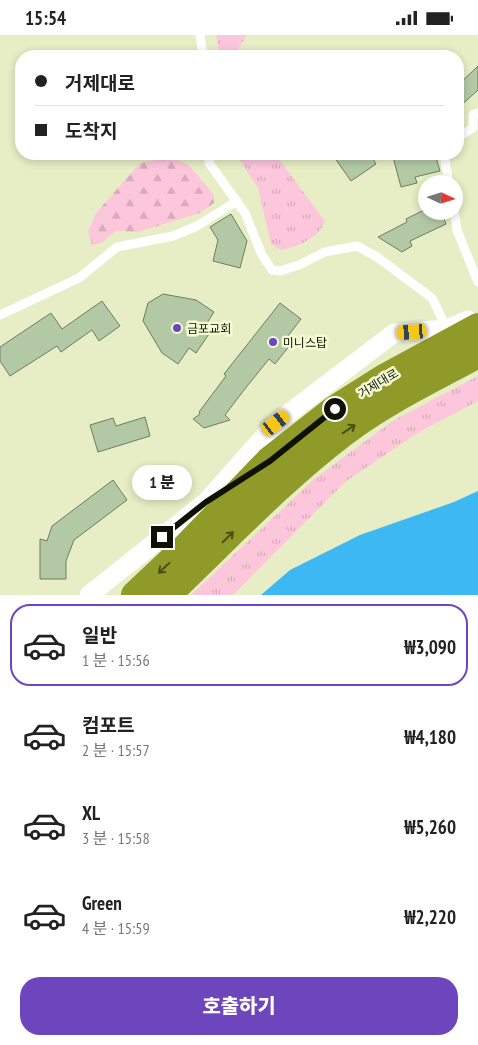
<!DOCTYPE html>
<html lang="ko">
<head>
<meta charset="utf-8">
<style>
	:root { --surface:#fff; --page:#f2f2f2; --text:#222; --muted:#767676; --line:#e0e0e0; --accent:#6d45bd }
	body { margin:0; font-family:"PT Sans Narrow","Noto Sans KR",sans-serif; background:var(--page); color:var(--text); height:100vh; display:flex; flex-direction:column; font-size:19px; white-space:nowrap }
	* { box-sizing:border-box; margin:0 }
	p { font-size:16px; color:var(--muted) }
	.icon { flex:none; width:28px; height:28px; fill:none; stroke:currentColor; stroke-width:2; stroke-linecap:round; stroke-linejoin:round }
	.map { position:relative; height:560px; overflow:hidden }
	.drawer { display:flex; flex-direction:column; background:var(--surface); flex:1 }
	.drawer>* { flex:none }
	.hud { position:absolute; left:15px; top:15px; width:449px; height:110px; border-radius:20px; box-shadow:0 2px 8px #0003; display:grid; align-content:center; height:110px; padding:0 20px; background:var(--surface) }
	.needle { width:32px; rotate:94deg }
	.tools { position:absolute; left:418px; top:140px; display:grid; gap:10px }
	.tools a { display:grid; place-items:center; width:45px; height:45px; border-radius:50%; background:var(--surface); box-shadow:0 2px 8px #0003; font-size:25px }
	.end { position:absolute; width:22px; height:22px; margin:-11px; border:6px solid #0f1104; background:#fff; box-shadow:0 0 0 2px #fff }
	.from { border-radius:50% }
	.bubble { position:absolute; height:35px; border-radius:18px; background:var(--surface); box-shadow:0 2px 8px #0003; font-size:16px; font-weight:800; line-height:35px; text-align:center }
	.car { position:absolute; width:15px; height:30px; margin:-15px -8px; border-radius:6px; box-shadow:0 0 4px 1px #0007; background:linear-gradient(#f5c518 24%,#345 0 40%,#f5c518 0 76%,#345 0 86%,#f5c518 0) }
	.hud b { display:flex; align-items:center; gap:18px; height:48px; font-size:19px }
	.hud b+b { border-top:1px solid var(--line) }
	.hud i { width:12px; height:12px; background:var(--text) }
	ul { padding:9px 0 0; list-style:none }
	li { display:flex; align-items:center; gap:15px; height:82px; margin:0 10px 8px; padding:0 10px; border:2px solid transparent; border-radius:20px }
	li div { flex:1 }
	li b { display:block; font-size:19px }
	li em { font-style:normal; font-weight:800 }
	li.on { border-color:var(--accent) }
	li>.icon { width:45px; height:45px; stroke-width:1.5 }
	.button { display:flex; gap:10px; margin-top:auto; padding:10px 20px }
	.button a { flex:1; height:58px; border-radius:20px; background:var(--accent); color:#fff; font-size:20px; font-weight:800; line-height:58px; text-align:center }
	.status { display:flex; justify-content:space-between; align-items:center; height:35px; padding:0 25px; background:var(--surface); direction:ltr }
	.status svg { height:14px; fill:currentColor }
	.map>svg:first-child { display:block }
</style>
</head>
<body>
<div class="status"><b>15:54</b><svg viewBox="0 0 49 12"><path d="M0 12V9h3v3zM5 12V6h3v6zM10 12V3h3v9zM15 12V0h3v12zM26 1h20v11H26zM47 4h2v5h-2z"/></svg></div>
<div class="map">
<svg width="478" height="560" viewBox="0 0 478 560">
	<defs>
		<pattern id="grass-tufts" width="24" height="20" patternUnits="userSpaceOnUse" patternTransform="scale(1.25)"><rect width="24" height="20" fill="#fdc7db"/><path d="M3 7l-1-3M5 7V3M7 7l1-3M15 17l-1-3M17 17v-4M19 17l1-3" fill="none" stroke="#d8aaba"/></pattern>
		<pattern id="forest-firs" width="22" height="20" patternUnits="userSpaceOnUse" patternTransform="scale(1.25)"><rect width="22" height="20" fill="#fdc7db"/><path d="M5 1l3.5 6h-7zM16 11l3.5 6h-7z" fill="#d8aaba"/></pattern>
	</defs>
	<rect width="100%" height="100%" fill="#e7eec5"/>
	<g fill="url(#grass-tufts)">
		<path d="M216 0H247L238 14 240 21H220Z"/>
		<path d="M236 119H275L325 186C319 203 298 212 281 215L271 209 258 153Z"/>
		<path d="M478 341V366L419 397 345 447 233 560H191L314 444 394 385Z"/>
	</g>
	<path fill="url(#forest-firs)" d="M170 122 189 130 214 160V168L200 178 138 197 116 196 101 208 92 210 88 197 96 178 140 128Z"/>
	<path fill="#3eb8f3" d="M478 456V560H261L290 535 360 500 454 467Z"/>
	<g fill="#b3c9a6" stroke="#6a7f5f">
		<path d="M478 31V55L458 73V50Z"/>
		<path d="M332 119H370L376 129 351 146Z"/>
		<path d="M406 119H435L440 136 415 142 417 148 401 152 393 122Z"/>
		<path d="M422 176H441L446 189 410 206 412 211 402 217 378 202 407 187 406 184Z"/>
		<path d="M231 179 247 206 240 233 213 226 218 205 210 192Z"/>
		<path d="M163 259 196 265 214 277 205 291 211 296 196 318 189 313 178 329 162 318 143 286 148 268Z"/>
		<path d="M102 266 120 291 99 306 92 295 61 317 57 311 10 341 0 326V312L51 278 62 294Z"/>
		<path d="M280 268 301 284 288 301 294 305 275 329 269 324 244 355 225 380 230 385 204 393 193 384 200 379 199 377 226 341 224 339Z"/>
		<path d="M145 382 150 401 98 417 90 390 113 383 116 391Z"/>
		<path d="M171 432 179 445 159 458 136 454Z"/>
		<path d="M113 445 127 465 74 505 66 526V544H40V504L47 506 52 491Z"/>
	</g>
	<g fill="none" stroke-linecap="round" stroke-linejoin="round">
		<g stroke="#fff" stroke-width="9">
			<path d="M200 0 203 21"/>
			<path d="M458 102 473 93V80L478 78"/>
			<path d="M209 119V128L245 178 262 220 272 235 280 236 299 230 325 217 357 211 377 222 432 263 447 294"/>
			<path d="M444 119 449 149"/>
			<path d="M454 175 457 195 478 247"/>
			<path d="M0 280 79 243 117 212 173 201 197 191 237 166"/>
		</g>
		<path stroke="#fff" stroke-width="19" d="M89 560 206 467 276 388 394 298 447 294 468 285"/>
		<g stroke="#909a29" stroke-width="28">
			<path d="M135 560 187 511 270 425 335 374 384 343 478 292"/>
			<path d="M167 560C225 505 280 446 343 398 385 366 432 344 478 319"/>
		</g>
	</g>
	<defs><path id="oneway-shaft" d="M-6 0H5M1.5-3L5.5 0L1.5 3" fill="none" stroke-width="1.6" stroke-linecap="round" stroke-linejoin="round" transform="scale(1.25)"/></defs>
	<g stroke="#494f15">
		<use href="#oneway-shaft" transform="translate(349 394) rotate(-34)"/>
		<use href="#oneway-shaft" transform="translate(228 502) rotate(-44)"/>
		<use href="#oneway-shaft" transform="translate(164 533) rotate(137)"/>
	</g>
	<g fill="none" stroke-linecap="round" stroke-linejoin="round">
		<path stroke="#0f1104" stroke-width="6" d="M162 502 206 467 270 426 335 374"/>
	</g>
	<g fill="#6d45bd" stroke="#f5fbd2" stroke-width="2">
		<circle cx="177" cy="293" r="5"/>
		<circle cx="273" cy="307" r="5"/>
	</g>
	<g text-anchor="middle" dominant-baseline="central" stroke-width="5" stroke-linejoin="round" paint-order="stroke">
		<g font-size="12" fill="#0f1104" stroke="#f5fbd2" text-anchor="start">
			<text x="187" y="293">금포교회</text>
			<text x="283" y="307">미니스탑</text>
		</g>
		<g font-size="12" fill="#0f1104" stroke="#f5fbd2">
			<text transform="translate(378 348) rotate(-31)">거제대로</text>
		</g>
	</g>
</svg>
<div class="tools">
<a><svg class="needle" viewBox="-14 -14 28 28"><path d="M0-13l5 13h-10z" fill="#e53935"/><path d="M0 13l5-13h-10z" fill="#767676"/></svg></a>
</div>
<i class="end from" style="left:335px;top:374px"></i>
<i class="end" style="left:162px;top:502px"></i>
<div class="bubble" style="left:132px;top:430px;width:60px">1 분</div>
<i class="car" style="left:412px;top:297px;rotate:266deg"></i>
<i class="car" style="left:276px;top:388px;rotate:52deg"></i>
<div class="hud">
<b><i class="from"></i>거제대로</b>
<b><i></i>도착지</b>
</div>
</div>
<section class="drawer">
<ul>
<li class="on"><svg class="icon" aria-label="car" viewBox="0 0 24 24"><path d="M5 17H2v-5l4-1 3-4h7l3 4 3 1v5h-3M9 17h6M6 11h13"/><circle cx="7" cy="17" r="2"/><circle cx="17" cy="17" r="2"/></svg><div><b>일반</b><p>1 분 · 15:56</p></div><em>₩3,090</em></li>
<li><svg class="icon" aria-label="car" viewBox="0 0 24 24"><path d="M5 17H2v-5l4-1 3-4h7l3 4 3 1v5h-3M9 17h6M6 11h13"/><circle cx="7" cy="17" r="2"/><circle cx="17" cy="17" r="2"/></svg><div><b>컴포트</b><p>2 분 · 15:57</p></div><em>₩4,180</em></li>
<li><svg class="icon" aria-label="car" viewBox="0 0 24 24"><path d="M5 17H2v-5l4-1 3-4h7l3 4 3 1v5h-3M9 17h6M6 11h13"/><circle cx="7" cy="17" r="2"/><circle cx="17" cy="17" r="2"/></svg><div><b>XL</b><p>3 분 · 15:58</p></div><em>₩5,260</em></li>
<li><svg class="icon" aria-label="car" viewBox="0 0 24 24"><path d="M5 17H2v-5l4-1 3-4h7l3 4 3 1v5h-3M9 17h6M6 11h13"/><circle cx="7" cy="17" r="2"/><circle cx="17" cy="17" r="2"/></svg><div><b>Green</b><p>4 분 · 15:59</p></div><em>₩2,220</em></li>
</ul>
<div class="button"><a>호출하기</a></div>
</section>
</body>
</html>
